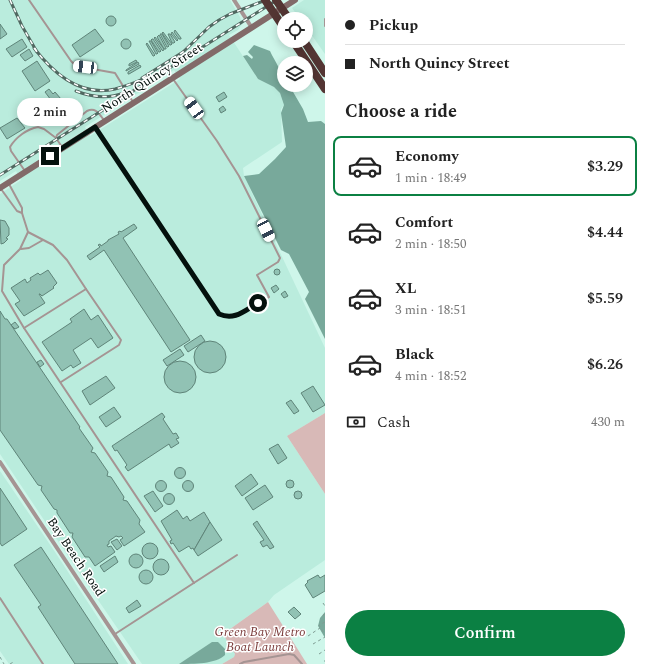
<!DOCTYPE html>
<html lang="en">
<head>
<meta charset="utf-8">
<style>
	:root { --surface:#fff; --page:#f2f2f2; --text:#222; --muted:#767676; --line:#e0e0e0; --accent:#0b8043 }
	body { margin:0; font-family:Spectral,serif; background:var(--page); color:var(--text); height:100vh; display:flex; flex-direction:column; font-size:15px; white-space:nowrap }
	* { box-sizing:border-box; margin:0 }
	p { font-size:13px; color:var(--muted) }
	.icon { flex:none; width:22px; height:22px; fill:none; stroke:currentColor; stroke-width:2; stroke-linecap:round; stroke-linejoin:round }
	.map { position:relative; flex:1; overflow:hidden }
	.side { display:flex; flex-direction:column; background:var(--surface); width:320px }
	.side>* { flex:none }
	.hud { display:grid; align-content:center; height:88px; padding:0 20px; background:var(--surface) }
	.tools { position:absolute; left:277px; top:12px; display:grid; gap:8px }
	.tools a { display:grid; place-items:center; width:36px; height:36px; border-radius:50%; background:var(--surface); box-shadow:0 2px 10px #0003; font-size:20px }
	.end { position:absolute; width:18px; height:18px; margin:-9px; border:5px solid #04110d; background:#fff; box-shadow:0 0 0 2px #fff }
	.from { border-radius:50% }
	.bubble { position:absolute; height:28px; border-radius:14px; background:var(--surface); box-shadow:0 2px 10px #0003; font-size:13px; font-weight:600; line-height:28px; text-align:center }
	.car { position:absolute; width:12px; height:24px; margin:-12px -6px; border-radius:5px; box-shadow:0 0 3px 1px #0007; background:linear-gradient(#fff 24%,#345 0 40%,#fff 0 76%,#345 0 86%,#fff 0) }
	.hud b { display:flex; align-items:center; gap:14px; height:38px; font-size:15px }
	.hud b+b { border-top:1px solid var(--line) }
	.hud i { width:10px; height:10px; background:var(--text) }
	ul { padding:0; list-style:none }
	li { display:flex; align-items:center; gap:12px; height:60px; margin:0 8px 6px; padding:0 12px; border:2px solid transparent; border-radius:8px }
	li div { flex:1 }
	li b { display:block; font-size:15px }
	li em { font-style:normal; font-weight:600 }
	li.on { border-color:var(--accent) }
	li>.icon { width:36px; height:36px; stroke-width:1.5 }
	h2 { padding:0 20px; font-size:18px; line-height:48px }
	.pay { display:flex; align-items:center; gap:10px; height:44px; padding:0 20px; font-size:15px }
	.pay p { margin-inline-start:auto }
	.button { display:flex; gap:8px; margin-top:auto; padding:8px 20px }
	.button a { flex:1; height:46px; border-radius:24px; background:var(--accent); color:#fff; font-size:16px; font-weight:600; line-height:46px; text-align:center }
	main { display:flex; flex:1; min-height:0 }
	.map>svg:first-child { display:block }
</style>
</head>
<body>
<main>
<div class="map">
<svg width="325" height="664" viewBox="0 0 325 664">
	<rect width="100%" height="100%" fill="#cef6ea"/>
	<g fill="#baecdd" fill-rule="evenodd">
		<path d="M0 0H230L240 17 242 24 238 30 229 35 258 79 274 87 280 93 284 105 281 109 282 142 243 168 244 176 325 348V413L287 436 325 494V560L274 595 268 602 223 634 235 654 234 657 222 664H142L74 565 0 454V194L21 180 16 171 0 181ZM174 70 180 79 90 136 85 127Z"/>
		<path d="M304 0H325V54L306 27V19H300L292 8Z"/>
		<path d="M0 471 55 552 128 664H9L0 651Z"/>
	</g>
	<g fill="#d8b9b7">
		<path d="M325 413V494L287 436Z"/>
		<path d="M268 602 307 664H222L234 657 235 654 223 634Z"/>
	</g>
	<g fill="#78a99b">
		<path d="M254 45 270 51C275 62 284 73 284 85H289L303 109 308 122 321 121 325 124V339L305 299 309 292 289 254 281 250 244 176 259 174 275 159 286 147 281 113 284 105 280 93 274 87 258 79 243 56 247 55 252 59 253 57 248 52Z"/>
		<path d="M325 609V641L319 631 317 621Z"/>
		<path d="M212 642H218L225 649V655C216 664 193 664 179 664Z"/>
	</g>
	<path fill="#cef6ea" d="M325 608V612L320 618 318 626 325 638V643L315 626 318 617Z"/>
	<g fill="#91c2b4" stroke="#5f8479">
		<circle cx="111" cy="21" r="5"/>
		<path d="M0 24 7 34 0 39Z"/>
		<path d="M95 29 104 41 80 57 72 45Z"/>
		<path d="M175 30 181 38V39H179L174 32Z"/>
		<path d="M163 32 172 44 171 45H170L162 33Z"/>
		<path d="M172 32 178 40 177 41 171 34Z"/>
		<path d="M160 34H162L169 46 168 47H167Z"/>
		<path d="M168 34H170L175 42 174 43H172Z"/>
		<path d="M159 35 166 48V49H164L157 37Z"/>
		<path d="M155 37 164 49 163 51 162 50 154 38Z"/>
		<circle cx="126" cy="44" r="5"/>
		<path d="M22 39 27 47 12 57 6 49Z"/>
		<path d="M152 39H153L161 51 160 52H159L151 40Z"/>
		<path d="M149 41H151L158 53 157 54H156Z"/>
		<path d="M147 43 155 55 154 56H153L146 44Z"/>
		<path d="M29 49 33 56 25 61 20 55Z"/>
		<path d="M136 60 137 62 129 66V64Z"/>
		<path d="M37 61 50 81 35 91 22 71Z"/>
		<path d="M138 62 139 64 126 71V70Z"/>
		<path d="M140 65 141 67 129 74H128V72Z"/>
		<path d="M49 89 53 94 55 92 67 106 60 112 45 92Z"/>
		<path d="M224 92 227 97 219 102 216 97Z"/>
		<path d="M223 106 226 110 221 113 219 109Z"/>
		<path d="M17 118 25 128 7 139 0 128Z"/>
		<path d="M0 220 5 221 9 228V235L6 238 8 239 4 243 1 244Z"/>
		<path d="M134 224 137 228 123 238 190 340 171 352 104 250 90 260 87 256 100 247 98 245 100 244 101 246 108 241V240L119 234 118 232 120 231 121 232Z"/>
		<circle cx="277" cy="272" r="3"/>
		<path d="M48 270 57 283 53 287 54 288 42 296 40 294H39L45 303 24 316 15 304 20 301 11 288 25 279 27 283 31 280 30 278 38 273 40 275Z"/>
		<path d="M276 285 279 289 274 293 271 288Z"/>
		<path d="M285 291 288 296 284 298 281 294Z"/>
		<path d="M84 309 91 320 98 315 113 338 98 348 91 338 73 350 81 363 73 368 71 365 62 371 42 342 72 322 70 319Z"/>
		<path d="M0 311 5 319H7L80 427 79 428 93 448 91 452 95 453 108 472 107 476 111 477 124 497 123 500 127 501 140 520 139 524 145 532 124 546 120 540 123 538 121 536 119 537 116 536 109 541V544L107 545 108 547 111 546 115 552 95 566 89 557H85L72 537 73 533H70L57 513V510L54 509 41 490 42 486 38 485 0 430Z"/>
		<path d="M15 322 19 327 15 329 11 325Z"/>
		<path d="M201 335 205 341 188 352 184 346Z"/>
		<circle cx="210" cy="357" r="16"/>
		<path d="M180 349 184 355 167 366 163 360Z"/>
		<path d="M41 360 44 364 40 367 37 362Z"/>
		<circle cx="180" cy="377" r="16"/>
		<path d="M106 376 115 388 90 405 82 391Z"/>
		<path d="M313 386 325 405 313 412 301 393Z"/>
		<path d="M291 400 299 411 294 414 286 403Z"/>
		<path d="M114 407 121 417 106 427 99 417Z"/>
		<path d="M162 413 165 417 163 419 173 434 176 433 179 438 176 439 179 443 171 448 169 444 128 471 125 467 127 465 117 450 115 451 112 446Z"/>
		<path d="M278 444 287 458 278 464 269 449Z"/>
		<circle cx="180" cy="473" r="5.5"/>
		<path d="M251 474 258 484 242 496 235 486Z"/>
		<circle cx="290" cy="484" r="4"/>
		<circle cx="188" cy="486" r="5.5"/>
		<circle cx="161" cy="486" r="5.5"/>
		<path d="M265 485 273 497 253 510 245 498Z"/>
		<path d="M0 488 27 529 2 546 0 543Z"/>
		<circle cx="298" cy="495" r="4"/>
		<path d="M153 491 163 506 155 512 144 496Z"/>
		<circle cx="169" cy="499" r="5.5"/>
		<path d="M177 510 183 519 187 516 190 521 204 512 210 522 194 550 193 548 191 549 189 546 179 552 173 543 171 544 170 541 172 540 161 521Z"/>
		<path d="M257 521 274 547 270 549 267 545 263 547 260 542 264 540 253 524Z"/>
		<path d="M210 522 222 540 198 556 194 550Z"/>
		<path d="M117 539 122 546 117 550 111 542Z"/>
		<circle cx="150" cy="551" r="8"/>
		<path d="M41 547 118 664H75L38 607 41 605 14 565Z"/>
		<circle cx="136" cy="561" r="7"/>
		<path d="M115 556 118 562 104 572 100 566Z"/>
		<circle cx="161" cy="567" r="8"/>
		<circle cx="146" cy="577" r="7"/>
		<path d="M318 575 320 578 325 575V591L313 598 305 585 308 582 307 581Z"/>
		<path d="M137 600 141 606 129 613 126 608Z"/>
		<path d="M294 607 301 614 295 619 288 612Z"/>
	</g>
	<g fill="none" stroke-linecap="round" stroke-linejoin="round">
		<g stroke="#7f9c93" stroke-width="1" stroke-dasharray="3 3" stroke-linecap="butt">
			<path d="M323 603 325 606"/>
			<path d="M325 614 323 615 325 618"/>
			<path d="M325 622 319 625 325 635"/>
			<path d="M308 636 320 628"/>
			<path d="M313 644 325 637"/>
			<path d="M319 654 325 650"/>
			<path d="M0 657 4 664"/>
			<path d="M324 661H325"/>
			<path d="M10 664 15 661"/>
		</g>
		<g stroke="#a59493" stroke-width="2">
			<path d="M29 0 71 61 76 66 115 73 133 102"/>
			<path d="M325 19V26"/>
			<path d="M96 128 219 314 226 317H232L269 297 257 275 278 262 280 258 239 176 217 141 173 79"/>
			<path d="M62 147 56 138 57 135 87 111C96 107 99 114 104 120"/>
			<path d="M25 171 11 151 10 147C16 137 27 129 38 127L44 129 56 138"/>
			<path d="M1 189 17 211 22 213V208L9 184"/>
			<path d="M22 213 28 232 20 249 4 265 2 291 24 328 194 583"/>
			<path d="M28 232 53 245 67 260 86 289"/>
			<path d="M21 249 29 248 43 240"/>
			<path d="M24 328 86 289 121 340 119 345 61 382"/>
			<path d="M0 598 43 664"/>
			<path d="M115 634 237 555"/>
			<path d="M240 664 244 662 289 654 294 655 302 664"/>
		</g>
		<g stroke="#a59493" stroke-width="4">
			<path d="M234 0 252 28"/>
			<path d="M0 462 134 664"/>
		</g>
		<path stroke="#826a69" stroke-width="6" d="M0 188 295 0"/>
		<g stroke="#533533" stroke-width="8">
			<path d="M293 41 325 89"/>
			<path d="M304 41 325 73"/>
		</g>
		<defs>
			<g id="rail">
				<path d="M10 0 22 26 37 52"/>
				<path d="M34 48C53 73 81 97 115 89 126 86 137 82 147 77"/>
				<path d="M142 78 183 52 209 27 219 20 230 14 266 0"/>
				<path d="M76 91C91 97 108 99 124 93"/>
				<path d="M0 175 277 0"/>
			</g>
		</defs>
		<use href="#rail" stroke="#516861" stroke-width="3"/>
		<use href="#rail" stroke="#fff" stroke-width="1.5" stroke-dasharray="4.5" stroke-linecap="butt"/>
		<g stroke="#533533" stroke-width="8">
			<path d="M265 0 284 28"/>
			<path d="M276 0 289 19"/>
		</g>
	</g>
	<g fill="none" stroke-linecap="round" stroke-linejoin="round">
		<path stroke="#04110d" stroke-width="5" d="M50 156 95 127 219 314C235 321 245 310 258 303"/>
	</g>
	<g text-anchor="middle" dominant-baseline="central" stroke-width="3" stroke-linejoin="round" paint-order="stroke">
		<g font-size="13" fill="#04110d" stroke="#fff">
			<text transform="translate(152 78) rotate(-33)">North Quincy Street</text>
			<text transform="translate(76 557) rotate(56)">Bay Beach Road</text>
		</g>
		<g font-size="13" font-style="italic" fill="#7d3f3e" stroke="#fff">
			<text x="260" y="632">Green Bay Metro<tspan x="260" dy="15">Boat Launch</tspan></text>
		</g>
	</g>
</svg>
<div class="tools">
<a><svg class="icon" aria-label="locate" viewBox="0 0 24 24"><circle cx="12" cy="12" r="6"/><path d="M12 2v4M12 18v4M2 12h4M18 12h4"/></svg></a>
<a><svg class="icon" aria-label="layers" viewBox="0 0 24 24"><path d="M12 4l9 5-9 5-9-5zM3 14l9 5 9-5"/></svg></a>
</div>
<i class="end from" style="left:258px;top:303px"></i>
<i class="end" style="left:50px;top:156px"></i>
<div class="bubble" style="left:17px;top:98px;width:66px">2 min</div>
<i class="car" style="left:85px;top:67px;rotate:277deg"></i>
<i class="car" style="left:194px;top:108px;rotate:324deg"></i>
<i class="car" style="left:266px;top:230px;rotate:154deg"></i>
</div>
<section class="side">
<div class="hud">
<b><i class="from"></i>Pickup</b>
<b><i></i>North Quincy Street</b>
</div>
<h2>Choose a ride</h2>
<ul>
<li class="on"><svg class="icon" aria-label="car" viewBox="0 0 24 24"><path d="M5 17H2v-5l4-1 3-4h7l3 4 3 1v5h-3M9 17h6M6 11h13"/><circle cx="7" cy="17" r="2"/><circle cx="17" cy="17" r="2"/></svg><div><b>Economy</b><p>1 min · 18:49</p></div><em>$3.29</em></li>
<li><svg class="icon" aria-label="car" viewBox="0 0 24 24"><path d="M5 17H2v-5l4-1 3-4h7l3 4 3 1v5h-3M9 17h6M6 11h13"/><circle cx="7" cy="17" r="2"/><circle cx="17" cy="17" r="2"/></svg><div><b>Comfort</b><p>2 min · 18:50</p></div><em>$4.44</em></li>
<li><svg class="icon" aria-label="car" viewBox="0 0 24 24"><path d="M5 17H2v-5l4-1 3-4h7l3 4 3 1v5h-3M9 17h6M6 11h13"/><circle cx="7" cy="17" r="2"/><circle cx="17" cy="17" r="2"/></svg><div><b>XL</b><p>3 min · 18:51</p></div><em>$5.59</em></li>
<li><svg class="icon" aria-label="car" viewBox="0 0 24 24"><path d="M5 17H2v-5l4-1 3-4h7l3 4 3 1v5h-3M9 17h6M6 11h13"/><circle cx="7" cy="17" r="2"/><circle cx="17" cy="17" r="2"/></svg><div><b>Black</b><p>4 min · 18:52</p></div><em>$6.26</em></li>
</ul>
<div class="pay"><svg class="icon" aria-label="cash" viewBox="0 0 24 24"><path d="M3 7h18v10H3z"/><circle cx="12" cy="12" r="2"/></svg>Cash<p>430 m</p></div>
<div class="button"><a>Confirm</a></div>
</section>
</main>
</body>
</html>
